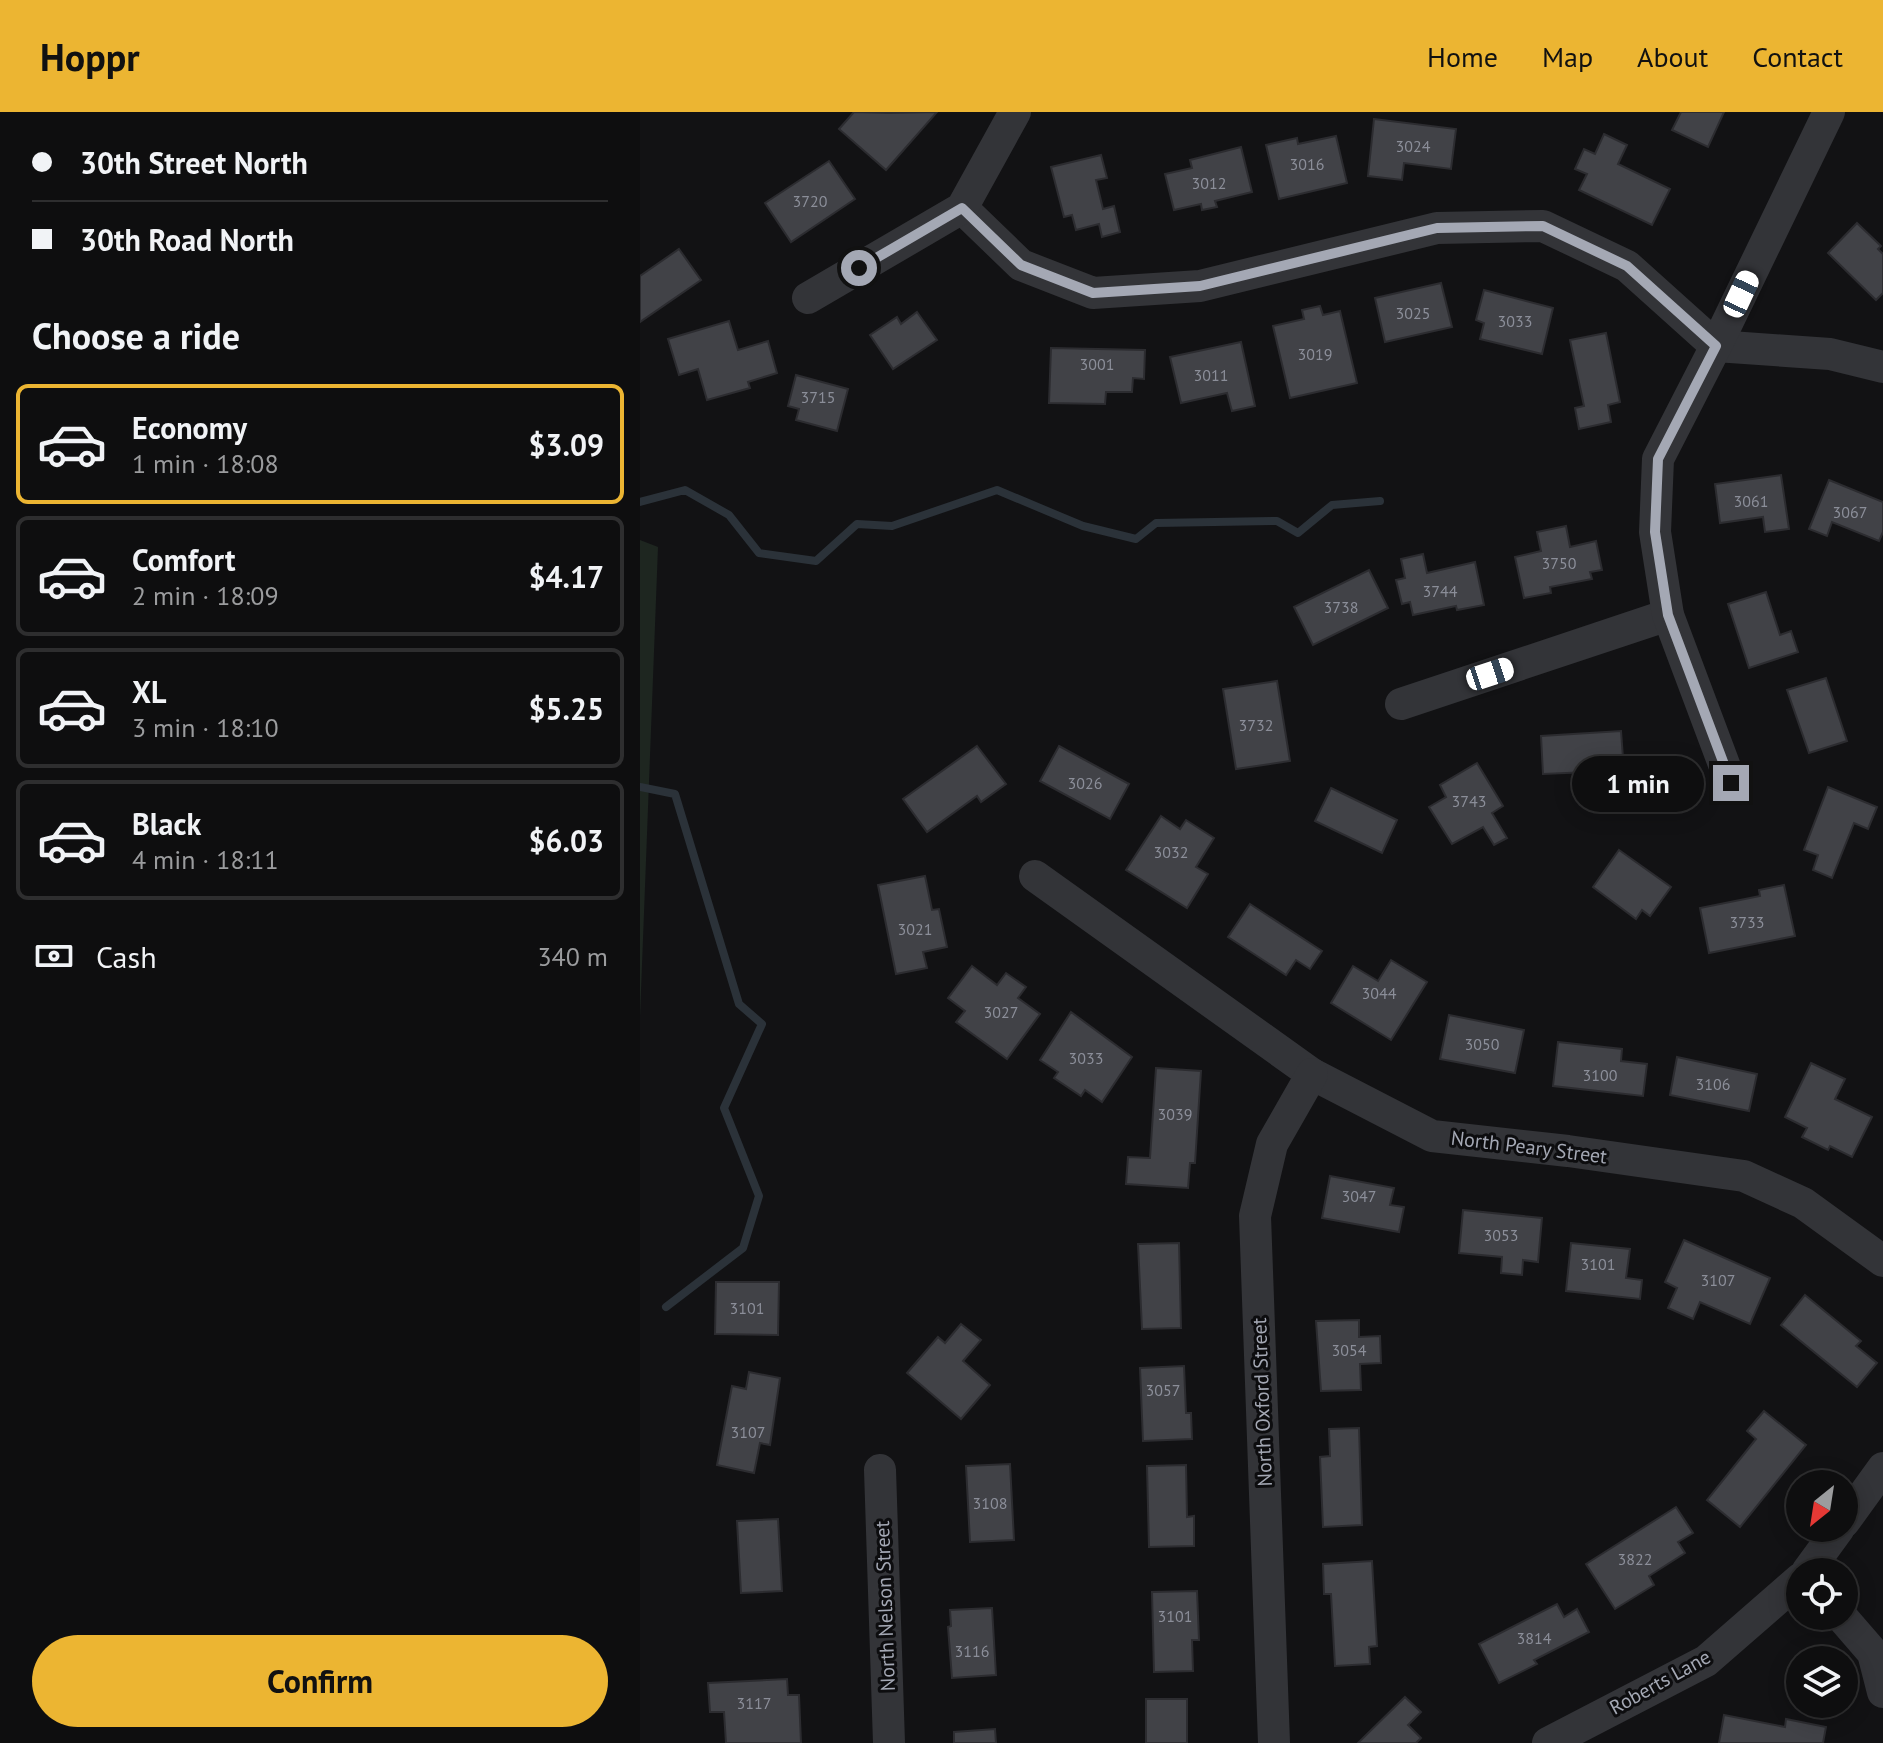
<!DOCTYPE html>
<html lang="en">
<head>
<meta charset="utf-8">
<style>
	:root { --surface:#0e0e0f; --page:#171718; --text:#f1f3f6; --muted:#9b9c9e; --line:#2e2e2f; --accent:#ecb532 }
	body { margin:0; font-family:"PT Sans",sans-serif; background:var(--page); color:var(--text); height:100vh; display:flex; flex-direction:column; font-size:30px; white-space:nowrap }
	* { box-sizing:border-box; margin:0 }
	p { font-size:26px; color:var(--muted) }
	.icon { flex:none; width:44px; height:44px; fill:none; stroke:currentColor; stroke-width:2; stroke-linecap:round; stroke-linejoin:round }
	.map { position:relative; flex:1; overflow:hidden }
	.details { display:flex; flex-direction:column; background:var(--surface); width:640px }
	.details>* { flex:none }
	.banner { display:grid; align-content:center; height:176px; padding:0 32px; background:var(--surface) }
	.needle { width:52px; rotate:210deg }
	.fabs { position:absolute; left:1146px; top:1358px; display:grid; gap:16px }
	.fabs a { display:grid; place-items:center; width:72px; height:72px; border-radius:50%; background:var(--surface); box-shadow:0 4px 20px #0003,0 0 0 2px var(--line); font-size:40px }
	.end { position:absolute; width:36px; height:36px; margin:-18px; border:10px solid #a4a8b4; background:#111; box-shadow:0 0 0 4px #111 }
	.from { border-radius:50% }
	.bubble { position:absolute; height:56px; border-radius:28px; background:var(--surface); box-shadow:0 4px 20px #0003,0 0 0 2px var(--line); font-size:26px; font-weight:600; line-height:56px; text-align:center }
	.car { position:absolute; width:24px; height:48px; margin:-24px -12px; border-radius:10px; box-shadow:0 0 6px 2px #0007; background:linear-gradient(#fff 24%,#345 0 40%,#fff 0 76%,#345 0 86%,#fff 0) }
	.banner b { display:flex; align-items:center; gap:28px; height:76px; font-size:30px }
	.banner b+b { border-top:2px solid var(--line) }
	.banner i { width:20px; height:20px; background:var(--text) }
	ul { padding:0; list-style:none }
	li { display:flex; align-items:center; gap:24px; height:120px; margin:0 16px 12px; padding:0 16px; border:4px solid var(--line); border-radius:12px }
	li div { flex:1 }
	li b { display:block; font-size:30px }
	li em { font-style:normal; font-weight:600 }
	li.active { border-color:var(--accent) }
	li>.icon { width:72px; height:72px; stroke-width:1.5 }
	h2 { padding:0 32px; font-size:36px; line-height:96px }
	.pay { display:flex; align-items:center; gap:20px; height:88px; padding:0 32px; font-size:30px }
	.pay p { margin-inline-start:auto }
	.cta { display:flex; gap:16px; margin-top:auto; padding:16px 32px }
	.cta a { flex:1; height:92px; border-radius:48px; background:var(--accent); color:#111; font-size:32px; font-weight:600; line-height:92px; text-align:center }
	header { display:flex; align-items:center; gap:48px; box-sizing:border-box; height:112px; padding:0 40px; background:var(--accent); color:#111 }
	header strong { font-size:38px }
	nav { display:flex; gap:44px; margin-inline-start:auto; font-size:28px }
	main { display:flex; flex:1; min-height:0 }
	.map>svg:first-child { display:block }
</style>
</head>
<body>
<header>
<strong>Hoppr</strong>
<nav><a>Home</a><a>Map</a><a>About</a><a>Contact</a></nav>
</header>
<main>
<section class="details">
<div class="banner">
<b><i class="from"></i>30th Street North</b>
<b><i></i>30th Road North</b>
</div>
<h2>Choose a ride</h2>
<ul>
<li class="active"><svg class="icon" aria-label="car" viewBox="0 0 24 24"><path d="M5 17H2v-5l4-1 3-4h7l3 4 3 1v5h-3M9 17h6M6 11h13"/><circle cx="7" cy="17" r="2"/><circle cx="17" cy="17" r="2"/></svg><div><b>Economy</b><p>1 min · 18:08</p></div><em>$3.09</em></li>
<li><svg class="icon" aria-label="car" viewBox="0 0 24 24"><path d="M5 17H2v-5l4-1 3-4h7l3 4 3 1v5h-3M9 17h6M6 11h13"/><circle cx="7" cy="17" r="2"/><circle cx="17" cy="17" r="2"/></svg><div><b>Comfort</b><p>2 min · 18:09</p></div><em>$4.17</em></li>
<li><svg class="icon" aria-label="car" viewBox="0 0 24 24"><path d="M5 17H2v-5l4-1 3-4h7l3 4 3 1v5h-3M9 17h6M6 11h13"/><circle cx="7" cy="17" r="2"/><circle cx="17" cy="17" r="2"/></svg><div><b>XL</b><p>3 min · 18:10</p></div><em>$5.25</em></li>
<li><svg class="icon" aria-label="car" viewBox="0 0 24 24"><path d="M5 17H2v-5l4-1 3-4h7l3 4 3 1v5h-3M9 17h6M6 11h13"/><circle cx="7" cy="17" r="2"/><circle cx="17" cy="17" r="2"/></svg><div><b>Black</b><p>4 min · 18:11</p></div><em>$6.03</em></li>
</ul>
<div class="pay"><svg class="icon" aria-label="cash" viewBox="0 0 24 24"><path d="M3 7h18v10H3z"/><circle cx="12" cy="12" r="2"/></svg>Cash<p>340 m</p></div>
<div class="cta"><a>Confirm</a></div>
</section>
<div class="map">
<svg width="1243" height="1631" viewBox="0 0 1243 1631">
	<rect width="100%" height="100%" fill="#121214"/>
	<path fill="#1e2620" d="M0 428 18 435 0 905Z"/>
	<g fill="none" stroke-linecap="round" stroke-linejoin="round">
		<g stroke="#2b3239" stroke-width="8">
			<path d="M0 390 45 378 89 403 119 441 176 449 217 412 252 414 357 378 443 414 496 427 516 411 637 409 658 421 692 393 740 389"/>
			<path d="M0 675 35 682 99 892 122 912 84 996 119 1084 103 1136 26 1195"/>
		</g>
	</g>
	<g fill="#414247" stroke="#2c2c30" stroke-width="2">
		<path d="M214 0 249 1 297 0 246 58 199 17Z"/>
		<path d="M1041 0H1084L1068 35 1032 18Z"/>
		<path d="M734 7 816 17 811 57 764 51 762 68 728 64Z"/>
		<path d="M964 22 987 33 978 52 1030 77 1012 113 939 78 947 62 935 57 944 37 955 42Z"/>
		<path d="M696 24 707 71 639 87 626 33 657 26 658 32Z"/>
		<path d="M601 35 612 80 575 89 577 95 562 98 561 92 534 98 525 62 552 56 550 48Z"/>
		<path d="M461 43 467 66 456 68 463 97 474 94 480 120 462 125 459 112 436 118 432 103 424 105 411 55Z"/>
		<path d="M189 49 215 87 151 130 125 91Z"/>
		<path d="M1217 111 1241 134 1238 137 1243 142V181L1236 188 1188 141Z"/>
		<path d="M39 137 61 168 0 210V164Z"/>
		<path d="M801 171 812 215 745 230 735 186Z"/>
		<path d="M844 178 913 196 902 242 840 227 844 211 836 208Z"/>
		<path d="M680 194 683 203 700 199 717 271 650 286 633 214 664 207 662 198Z"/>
		<path d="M277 200 297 228 253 257 230 223 257 205 261 212Z"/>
		<path d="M89 209 98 238 128 229 137 261 108 270 110 276 67 288 58 257 39 263 28 227Z"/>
		<path d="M966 221 980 290 968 293 971 310 939 317 935 296 944 294 930 228Z"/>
		<path d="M601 230 615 294 592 299 587 281 541 291 530 245Z"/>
		<path d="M411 236 505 238 504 267 493 266 492 280H466L465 292 409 291Z"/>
		<path d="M156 263 208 277 197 319 156 308 159 297 148 294Z"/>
		<path d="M1141 363 1149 417 1125 420 1123 405 1080 411 1075 372Z"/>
		<path d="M1189 368 1243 390V420L1239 429 1192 410 1187 424 1169 417Z"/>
		<path d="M926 414 930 435 956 429 962 458 950 460 952 467 910 475 911 481 884 486 875 445 901 439 897 420Z"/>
		<path d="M783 442 787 461 835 450 844 493 817 498 816 494 773 503 770 490 762 492 756 468 765 466 761 447Z"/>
		<path d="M729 458 748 496 673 533 654 495Z"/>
		<path d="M1126 480 1140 523 1151 519 1158 540 1109 556 1088 492Z"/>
		<path d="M1186 566 1207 629 1169 641 1147 578Z"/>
		<path d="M637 569 650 649 596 657 583 577Z"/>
		<path d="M981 619 986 686 951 688 949 660 903 662 901 624Z"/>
		<path d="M337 634 366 672 341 690 337 684 287 720 263 687Z"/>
		<path d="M419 634 489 672 470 707 400 669Z"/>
		<path d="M837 651 863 694 852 701 867 726 854 733 843 715 812 732 789 695 806 685 800 673Z"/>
		<path d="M1188 675 1237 695 1228 717 1214 711 1192 766 1173 758 1178 743 1164 738Z"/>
		<path d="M691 676 757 708 742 741 675 709Z"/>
		<path d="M521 704 540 717 546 708 574 726 556 755 568 762 547 796 486 758Z"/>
		<path d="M979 738 1031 775 1010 804 1002 798 996 807 953 775Z"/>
		<path d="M285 764 292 798 299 797 307 835 283 840 287 856 256 862 238 773Z"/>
		<path d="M1144 773 1155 824 1069 841 1060 796 1120 784 1119 778Z"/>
		<path d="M610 792 682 839 670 857 656 848 646 863 588 825Z"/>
		<path d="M751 848 787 870 751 928 691 891 713 854 738 869Z"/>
		<path d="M332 854 357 873 366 861 386 875 378 886 400 902 367 947 316 910 325 899 308 886Z"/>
		<path d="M431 900 492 945 462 990 445 978 441 984 414 966 418 960 400 948Z"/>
		<path d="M809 903 884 918 875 961 800 947Z"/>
		<path d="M918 930 982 937 981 949 1007 952 1003 984 913 974Z"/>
		<path d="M1037 945 1117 962 1109 999 1030 983Z"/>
		<path d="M1171 951 1205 967 1195 987 1232 1005 1212 1045 1190 1034 1188 1038 1162 1025 1167 1016 1145 1005Z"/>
		<path d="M516 956 561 959 555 1051H550L548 1076 486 1072 488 1045 510 1046Z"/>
		<path d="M690 1064 754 1076 750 1093 764 1095 759 1120 682 1106Z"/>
		<path d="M823 1098 902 1106 898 1150 883 1148 882 1163 861 1161 862 1145 819 1141Z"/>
		<path d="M1044 1128 1130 1166 1110 1212 1060 1190 1053 1207 1028 1196 1037 1176 1025 1170Z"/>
		<path d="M539 1131 541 1216 502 1217 498 1132Z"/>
		<path d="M931 1131 990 1137 986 1166 1002 1168 1000 1187 926 1179Z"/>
		<path d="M76 1170H139L138 1223 75 1222Z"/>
		<path d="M1165 1183 1221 1229 1216 1234 1237 1251 1217 1275 1141 1213Z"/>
		<path d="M719 1208V1225L740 1224 741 1251 720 1252 721 1278 681 1279 676 1209Z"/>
		<path d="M321 1212 341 1228 323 1249 350 1273 321 1307 267 1261 298 1225 305 1231Z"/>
		<path d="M544 1254 546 1301H551L552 1327 503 1329 500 1256Z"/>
		<path d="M109 1260 140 1266 130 1333 120 1331 114 1361 77 1353 92 1274 106 1277Z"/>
		<path d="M1124 1299 1166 1333 1100 1415 1067 1388 1116 1327 1107 1319Z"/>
		<path d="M719 1316 722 1413 683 1415 680 1345 690 1344 689 1317Z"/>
		<path d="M370 1352 374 1428 330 1430 326 1354Z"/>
		<path d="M546 1353 547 1405 554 1404V1434L509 1435 507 1354Z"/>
		<path d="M1036 1395 1053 1421 1038 1430 1045 1441 1009 1464 1014 1473 975 1497 946 1452Z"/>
		<path d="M138 1407 142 1479 101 1481 97 1409Z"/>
		<path d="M732 1449 737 1534 729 1535 730 1552 695 1554 691 1482H684L683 1452Z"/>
		<path d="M557 1479 559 1528H552L553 1559 514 1560 512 1480Z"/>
		<path d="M917 1492 924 1505 937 1497 949 1520 894 1548 897 1552 859 1571 839 1532Z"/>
		<path d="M352 1496 356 1563 312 1566 308 1515 311 1514 310 1498Z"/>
		<path d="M147 1567 148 1583H159L161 1631H86L84 1600H70L68 1571Z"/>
		<path d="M765 1585 781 1600 768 1613 781 1626 776 1631H718Z"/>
		<rect x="506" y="1587" width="41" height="44"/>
		<path d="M1084 1603 1145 1615 1146 1607 1186 1615 1183 1631H1079Z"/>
		<path d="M355 1617 356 1631H314V1620Z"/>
	</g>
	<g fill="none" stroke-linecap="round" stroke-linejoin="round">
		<g stroke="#333438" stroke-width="32">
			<path d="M322 96 381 153 453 181 560 174 797 116 903 114 987 154 1076 234 1190 242 1243 255"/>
			<path d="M168 186 322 96 375 0"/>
			<path d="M761 592 1028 503"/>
			<path d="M1091 671 1028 503 1015 420 1018 347 1076 234 1189 0"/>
			<path d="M395 764 672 962 792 1024 928 1039 1104 1064 1163 1091 1243 1149"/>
			<path d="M240 1358 249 1631"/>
			<path d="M1204 1410 1243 1356"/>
			<path d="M1167 1460 1199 1416"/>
			<path d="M1201 1504 1233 1541 1243 1580"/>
			<path d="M634 1631 615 1104 632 1032 672 962"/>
			<path d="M908 1631 1066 1549 1160 1467"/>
		</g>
	</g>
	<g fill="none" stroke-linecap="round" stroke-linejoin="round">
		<path stroke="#a4a8b4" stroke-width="10" d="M219 156 322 96 381 153 453 181 560 174 797 116 903 114 987 154 1076 234 1018 347 1015 420 1028 503 1091 671"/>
	</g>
	<g text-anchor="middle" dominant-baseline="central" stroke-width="6" stroke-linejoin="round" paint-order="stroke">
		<g font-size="16" fill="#8b8e99">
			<text x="773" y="34">3024</text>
			<text x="667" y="52">3016</text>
			<text x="569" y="71">3012</text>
			<text x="170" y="89">3720</text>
			<text x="773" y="201">3025</text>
			<text x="875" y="209">3033</text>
			<text x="675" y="242">3019</text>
			<text x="457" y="252">3001</text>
			<text x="571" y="263">3011</text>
			<text x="178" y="285">3715</text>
			<text x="1111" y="389">3061</text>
			<text x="1210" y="400">3067</text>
			<text x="919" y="451">3750</text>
			<text x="800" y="479">3744</text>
			<text x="701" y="495">3738</text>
			<text x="616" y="613">3732</text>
			<text x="445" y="671">3026</text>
			<text x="829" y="689">3743</text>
			<text x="531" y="740">3032</text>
			<text x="1107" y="810">3733</text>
			<text x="275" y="817">3021</text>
			<text x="739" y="881">3044</text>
			<text x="361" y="900">3027</text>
			<text x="842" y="932">3050</text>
			<text x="446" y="946">3033</text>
			<text x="960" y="963">3100</text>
			<text x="1073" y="972">3106</text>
			<text x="535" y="1002">3039</text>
			<text x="719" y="1084">3047</text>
			<text x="861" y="1123">3053</text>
			<text x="958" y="1152">3101</text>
			<text x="1078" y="1168">3107</text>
			<text x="107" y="1196">3101</text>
			<text x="709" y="1238">3054</text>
			<text x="523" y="1278">3057</text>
			<text x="108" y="1320">3107</text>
			<text x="350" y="1391">3108</text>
			<text x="995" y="1447">3822</text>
			<text x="535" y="1504">3101</text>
			<text x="894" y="1526">3814</text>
			<text x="332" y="1539">3116</text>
			<text x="114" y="1591">3117</text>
		</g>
		<g font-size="20" fill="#a4a8b4" stroke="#0d0d0f">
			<text transform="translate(889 1035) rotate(7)">North Peary Street</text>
			<text transform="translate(622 1290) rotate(-92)">North Oxford Street</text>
			<text transform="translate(245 1494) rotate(-92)">North Nelson Street</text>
			<text transform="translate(1020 1570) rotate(-29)">Roberts Lane</text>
		</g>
	</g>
</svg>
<div class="fabs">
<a><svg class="needle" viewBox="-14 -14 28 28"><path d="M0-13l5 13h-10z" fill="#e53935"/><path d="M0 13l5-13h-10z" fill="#9b9c9e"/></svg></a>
<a><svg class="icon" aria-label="locate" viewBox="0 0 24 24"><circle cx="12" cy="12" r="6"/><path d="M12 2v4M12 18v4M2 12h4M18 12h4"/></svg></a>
<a><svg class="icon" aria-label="layers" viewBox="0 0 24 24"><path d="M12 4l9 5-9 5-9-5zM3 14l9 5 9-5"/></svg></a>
</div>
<i class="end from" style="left:219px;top:156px"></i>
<i class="end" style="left:1091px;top:671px"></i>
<div class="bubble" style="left:932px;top:644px;width:132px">1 min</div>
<i class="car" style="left:1101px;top:182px;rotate:25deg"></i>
<i class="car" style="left:850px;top:562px;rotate:72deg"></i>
</div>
</main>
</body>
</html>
